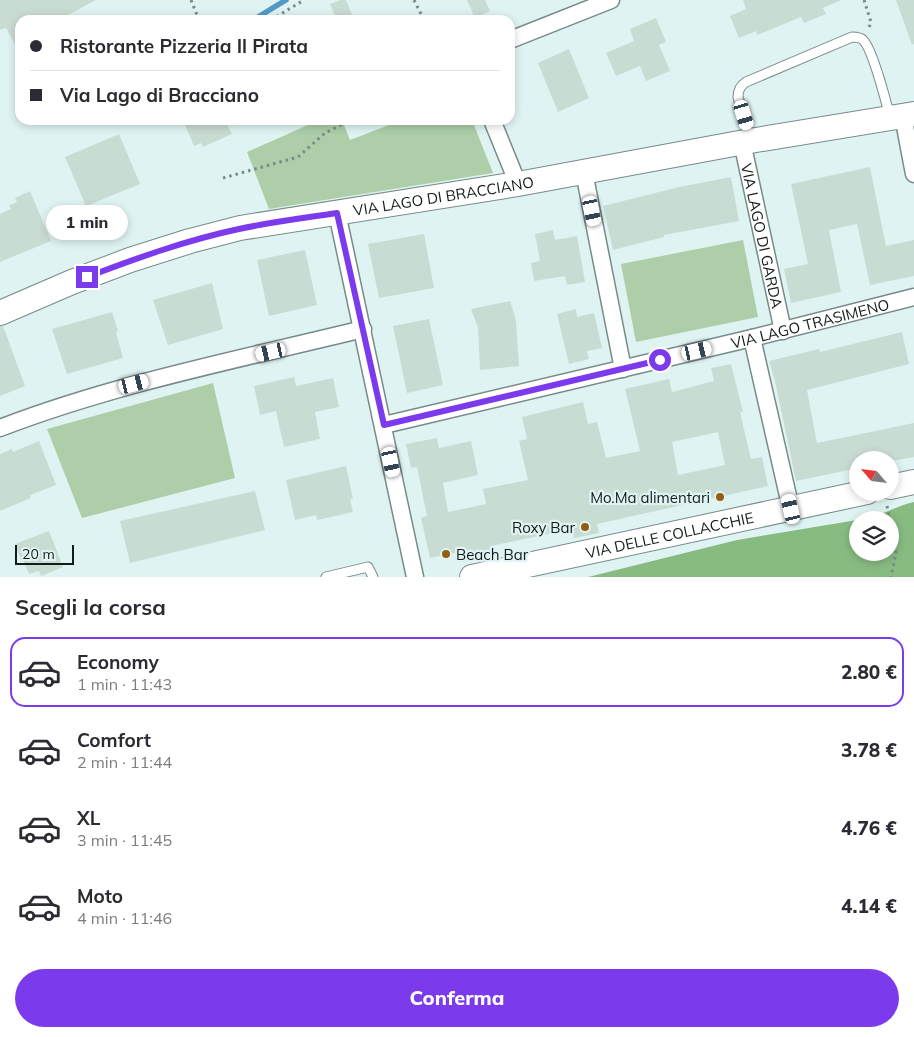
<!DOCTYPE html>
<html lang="it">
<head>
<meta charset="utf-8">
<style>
	:root { --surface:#fff; --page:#f7f7f7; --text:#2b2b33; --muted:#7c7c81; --line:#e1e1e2; --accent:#7c3aed }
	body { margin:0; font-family:Mulish,sans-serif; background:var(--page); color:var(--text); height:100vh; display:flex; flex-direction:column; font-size:19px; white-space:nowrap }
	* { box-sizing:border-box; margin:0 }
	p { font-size:16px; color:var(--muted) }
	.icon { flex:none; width:28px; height:28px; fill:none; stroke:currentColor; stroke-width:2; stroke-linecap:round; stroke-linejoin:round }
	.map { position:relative; height:577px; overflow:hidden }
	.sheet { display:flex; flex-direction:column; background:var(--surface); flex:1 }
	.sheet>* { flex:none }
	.banner { position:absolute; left:15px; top:15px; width:500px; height:110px; border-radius:15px; box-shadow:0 2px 8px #0003; display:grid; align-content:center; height:110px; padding:0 15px; background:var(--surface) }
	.needle { width:32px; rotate:298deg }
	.fabs { position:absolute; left:849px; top:451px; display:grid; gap:10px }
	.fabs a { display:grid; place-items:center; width:50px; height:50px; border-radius:50%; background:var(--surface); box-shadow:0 2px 8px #0003; font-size:25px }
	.scale { position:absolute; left:15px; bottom:12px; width:59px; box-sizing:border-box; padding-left:5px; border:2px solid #141c1b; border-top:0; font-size:14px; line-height:18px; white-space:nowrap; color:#141c1b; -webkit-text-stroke:4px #dff4f2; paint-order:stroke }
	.end { position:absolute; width:22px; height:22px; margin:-11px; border:6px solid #7c3aed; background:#fff; box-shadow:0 0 0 2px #fff }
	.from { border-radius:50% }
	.bubble { position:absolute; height:35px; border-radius:18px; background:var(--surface); box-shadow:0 2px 8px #0003; font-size:16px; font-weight:800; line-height:35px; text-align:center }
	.car { position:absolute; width:15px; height:30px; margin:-15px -8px; border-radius:6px; box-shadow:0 0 4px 1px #0007; background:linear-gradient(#fff 24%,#345 0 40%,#fff 0 76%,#345 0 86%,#fff 0) }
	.banner b { display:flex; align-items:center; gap:18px; height:48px; font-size:19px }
	.banner b+b { border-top:1px solid var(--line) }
	.banner i { width:12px; height:12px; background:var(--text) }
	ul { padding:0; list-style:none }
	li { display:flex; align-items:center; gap:15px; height:70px; margin:0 10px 8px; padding:0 5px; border:2px solid transparent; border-radius:15px }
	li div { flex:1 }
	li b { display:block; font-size:19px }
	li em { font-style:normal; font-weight:800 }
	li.on { border-color:var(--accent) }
	li>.icon { width:45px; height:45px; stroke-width:1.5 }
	h2 { padding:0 15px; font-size:22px; line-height:60px }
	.primary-button { display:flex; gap:10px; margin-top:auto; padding:10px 15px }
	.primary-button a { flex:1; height:58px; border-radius:30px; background:var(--accent); color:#fff; font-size:20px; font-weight:800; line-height:58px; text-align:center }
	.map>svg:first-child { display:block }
</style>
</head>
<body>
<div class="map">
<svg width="914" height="577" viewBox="0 0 914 577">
	<rect width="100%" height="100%" fill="#dff4f2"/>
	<g fill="#adcea9">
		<path d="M319 120H342L350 140 402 120H472L493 173 269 209 247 152Z"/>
		<path d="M743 240 758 317 636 342 621 264Z"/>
		<path d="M213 383 235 478 82 518 47 429Z"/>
	</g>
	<path fill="#88bb82" d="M914 502V577H588L737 540 857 520 858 552H890V520H860C880 517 895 506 914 502Z"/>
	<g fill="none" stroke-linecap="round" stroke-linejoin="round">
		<path stroke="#5498c5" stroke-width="5.5" d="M258 17 286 0"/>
	</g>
	<g fill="#c9dcd3" fill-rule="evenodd">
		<path d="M0 0H96L59 20H20V53L6 28 0 30Z"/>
		<path d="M341 0H346L354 20H337L330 4Z"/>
		<path d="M467 0H485L490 11 475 18Z"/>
		<path d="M743 0H841L823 8 826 14 804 23 801 17 757 35 756 31 739 38 730 16 746 9Z"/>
		<path d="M896 0H914V44L912 45Z"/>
		<path d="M656 18 666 42 659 45 670 71 646 81 640 66 616 76 606 53 634 41 630 29Z"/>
		<path d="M569 49 589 98 558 112 538 63Z"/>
		<path d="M183 120H225L232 134 203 147 201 143 194 146Z"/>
		<path d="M119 134 140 184 86 206 65 157Z"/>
		<path d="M870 167 886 246 914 240V276L870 285 857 224 829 230 841 292 791 303 784 269 808 264 791 184Z"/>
		<path d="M731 177 739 221 664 235V237L613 250 603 206 679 187Z"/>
		<path d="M30 191 51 241 0 262V214L11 209 9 205 17 202 15 198Z"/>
		<path d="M553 230 555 240 577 236 585 282 567 285 565 276 534 281 531 263 540 261 535 234Z"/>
		<path d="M424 234 434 288 379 298 368 244Z"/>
		<path d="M305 250 317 305 269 316 257 260Z"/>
		<path d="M212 283 223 329 168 345 153 300Z"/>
		<path d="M510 301 516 320 519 366 480 370 478 328 471 309Z"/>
		<path d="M576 309 577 317 594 313 602 348 587 351 589 359 569 364 557 314Z"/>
		<path d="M112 312 118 331 116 332 123 358 67 374 52 329Z"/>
		<path d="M429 319 443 385 407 393 393 326Z"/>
		<path d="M0 326H3L25 386 0 396Z"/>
		<path d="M902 332 909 364 807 390 817 443 914 423V457L898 460H858V468L796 481 775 381 769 361 819 349 820 352Z"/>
		<path d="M731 364 743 412H740L751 459 762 457 768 486 597 524 599 533 574 538 572 529 491 546 493 555 466 561 464 551 430 558 421 518 427 516 417 467 411 468 406 444 437 438 439 448 471 441 478 475 443 483 448 512 486 504 483 489 528 480 519 441 527 439 522 417 583 402 588 424 597 422 606 458 640 451 625 389 669 379 672 392 714 381 711 368ZM718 432 725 465 678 475 672 442Z"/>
		<path d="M294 377 296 386 333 378 339 407 315 412 320 439 284 447 276 411 260 415 254 386Z"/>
		<path d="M39 441 56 485 30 495 31 498 0 511V454L12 449 13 452Z"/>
		<path d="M346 466 353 499H350L353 512 317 520 316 515 295 520 286 480Z"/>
		<path d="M255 491 265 530 130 563 120 521Z"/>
		<path d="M49 531 63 567 41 576 39 571 29 574 24 562H22L15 544Z"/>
	</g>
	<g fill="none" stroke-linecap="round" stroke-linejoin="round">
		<defs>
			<g id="lane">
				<path d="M750 141 738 97C738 90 740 86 746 82L852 37C856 37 860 37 863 40 873 49 886 102 890 117"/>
				<path d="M326 577 368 567 373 577"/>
			</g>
			<g id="street">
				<path d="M510 40 611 0"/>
				<path d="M903 116 914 174"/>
				<path d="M492 120 518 184"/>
				<path id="s1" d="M742 142 783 331"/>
				<path d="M584 172 623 369"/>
				<path d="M337 213 415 577"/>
				<path d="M752 338 791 509"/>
				<path id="s2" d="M384 425 752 338 914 297"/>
				<path d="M0 428C117 383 241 359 363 329"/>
			</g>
			<g id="secondary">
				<path id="s3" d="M0 313 72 282 130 260 190 241 240 228 518 184 750 141 914 114"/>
				<path d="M890 487 914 482"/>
				<path id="s4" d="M472 577 867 492"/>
			</g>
		</defs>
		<use href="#lane" stroke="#778b89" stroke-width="11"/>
		<use href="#street" stroke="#778b89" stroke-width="19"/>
		<use href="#secondary" stroke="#778b89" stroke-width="26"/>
		<g stroke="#7b8a88" stroke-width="3" stroke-dasharray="2.5 4" stroke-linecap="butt">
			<path d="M191 0 199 20"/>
			<path d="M414 0 424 20"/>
			<path d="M864 0 871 22 869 28"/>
			<path d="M271 20 304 0"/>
			<path d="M223 178 298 157 325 133 351 120"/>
			<path d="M887 506 896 553 891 577"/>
		</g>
		<use href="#lane" stroke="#fff" stroke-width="9"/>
		<use href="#street" stroke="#fff" stroke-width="16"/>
		<use href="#secondary" stroke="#fff" stroke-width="24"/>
	</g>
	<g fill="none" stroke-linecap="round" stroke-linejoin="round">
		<path stroke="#7c3aed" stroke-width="6" d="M87 277C137 258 187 240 239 229 271 222 305 218 337 213L384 425 660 360"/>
	</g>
	<g fill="#935e13" stroke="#dff4f2" stroke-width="2">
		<circle cx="720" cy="497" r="5"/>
		<circle cx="585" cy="527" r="5"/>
		<circle cx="446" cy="554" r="5"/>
	</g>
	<g text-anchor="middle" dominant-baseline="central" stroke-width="4.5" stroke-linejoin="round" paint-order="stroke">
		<g font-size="15" fill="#141c1b" stroke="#dff4f2">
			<text stroke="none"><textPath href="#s3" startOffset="461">VIA LAGO DI BRACCIANO</textPath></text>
			<text stroke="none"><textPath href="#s1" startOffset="96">VIA LAGO DI GARDA</textPath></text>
			<text stroke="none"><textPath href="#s2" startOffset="438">VIA LAGO TRASIMENO</textPath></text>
			<text stroke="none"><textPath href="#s4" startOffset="202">VIA DELLE COLLACCHIE</textPath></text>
		</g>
		<g font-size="15" fill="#141c1b" stroke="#dff4f2" text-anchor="end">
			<text x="710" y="497">Mo.Ma alimentari</text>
			<text x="575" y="527">Roxy Bar</text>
			<text x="456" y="554" text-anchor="start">Beach Bar</text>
		</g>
	</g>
</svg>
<div class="fabs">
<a><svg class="needle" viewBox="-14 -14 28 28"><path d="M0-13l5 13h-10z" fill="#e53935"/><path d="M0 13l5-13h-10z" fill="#7c7c81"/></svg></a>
<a><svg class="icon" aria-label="layers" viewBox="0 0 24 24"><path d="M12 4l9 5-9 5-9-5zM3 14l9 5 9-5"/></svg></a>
</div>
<div class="scale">20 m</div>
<i class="end from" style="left:660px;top:360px"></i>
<i class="end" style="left:87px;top:277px"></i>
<div class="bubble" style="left:46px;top:205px;width:82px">1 min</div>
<i class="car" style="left:744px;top:115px;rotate:163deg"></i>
<i class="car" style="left:592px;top:211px;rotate:168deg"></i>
<i class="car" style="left:697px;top:351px;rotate:77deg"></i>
<i class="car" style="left:271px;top:352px;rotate:257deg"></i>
<i class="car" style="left:134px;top:384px;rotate:76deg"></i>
<i class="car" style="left:391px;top:462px;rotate:168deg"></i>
<i class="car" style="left:791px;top:509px;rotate:347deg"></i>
<div class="banner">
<b><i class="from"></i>Ristorante Pizzeria Il Pirata</b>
<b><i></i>Via Lago di Bracciano</b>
</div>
</div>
<section class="sheet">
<h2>Scegli la corsa</h2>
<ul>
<li class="on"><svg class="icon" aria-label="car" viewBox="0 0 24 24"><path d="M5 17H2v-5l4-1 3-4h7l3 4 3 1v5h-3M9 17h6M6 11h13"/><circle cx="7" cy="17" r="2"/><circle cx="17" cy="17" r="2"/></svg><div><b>Economy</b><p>1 min · 11:43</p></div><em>2.80 €</em></li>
<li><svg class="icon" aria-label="car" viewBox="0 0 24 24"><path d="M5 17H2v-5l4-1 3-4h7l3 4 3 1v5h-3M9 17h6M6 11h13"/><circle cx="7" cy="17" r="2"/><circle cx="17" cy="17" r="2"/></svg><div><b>Comfort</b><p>2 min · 11:44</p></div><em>3.78 €</em></li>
<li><svg class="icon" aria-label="car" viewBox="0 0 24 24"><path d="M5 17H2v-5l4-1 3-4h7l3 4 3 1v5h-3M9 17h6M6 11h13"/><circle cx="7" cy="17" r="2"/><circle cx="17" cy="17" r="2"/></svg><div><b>XL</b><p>3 min · 11:45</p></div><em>4.76 €</em></li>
<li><svg class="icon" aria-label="car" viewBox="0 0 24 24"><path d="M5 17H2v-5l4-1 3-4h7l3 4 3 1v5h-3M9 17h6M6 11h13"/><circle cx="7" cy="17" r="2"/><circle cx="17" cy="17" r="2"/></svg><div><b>Moto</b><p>4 min · 11:46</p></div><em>4.14 €</em></li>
</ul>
<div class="primary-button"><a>Conferma</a></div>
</section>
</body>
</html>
